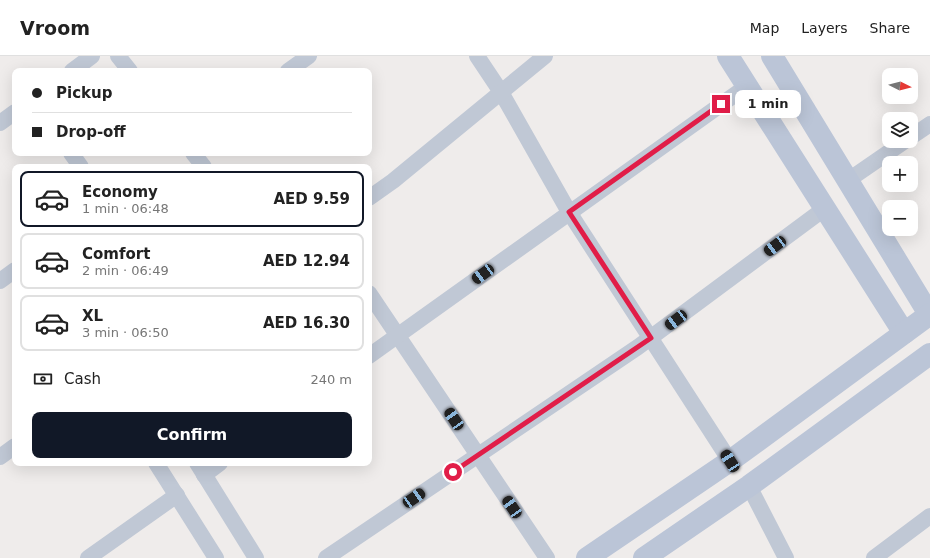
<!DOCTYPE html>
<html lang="en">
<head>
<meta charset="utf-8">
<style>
	:root { --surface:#fff; --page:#f6f6f6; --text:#222; --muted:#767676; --line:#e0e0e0; --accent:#111827 }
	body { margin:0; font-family:"DejaVu Sans",sans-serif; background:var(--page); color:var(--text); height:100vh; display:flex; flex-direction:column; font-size:15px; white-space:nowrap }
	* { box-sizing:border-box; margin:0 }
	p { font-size:13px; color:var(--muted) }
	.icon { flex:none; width:22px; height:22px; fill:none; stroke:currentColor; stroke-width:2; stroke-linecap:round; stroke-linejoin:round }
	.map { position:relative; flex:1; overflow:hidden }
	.side { position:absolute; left:12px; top:108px; width:360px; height:302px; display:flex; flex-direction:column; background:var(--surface); border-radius:8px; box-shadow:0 4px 16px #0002 }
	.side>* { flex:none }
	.banner { position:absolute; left:12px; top:12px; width:360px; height:88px; border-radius:8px; box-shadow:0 4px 16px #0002; display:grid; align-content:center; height:88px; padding:0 20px; background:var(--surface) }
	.needle { width:26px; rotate:96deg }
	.fabs { position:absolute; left:882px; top:12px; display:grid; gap:8px }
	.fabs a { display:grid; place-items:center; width:36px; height:36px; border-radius:8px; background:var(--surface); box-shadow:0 4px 16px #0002; font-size:20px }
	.end { position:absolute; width:18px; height:18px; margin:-9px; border:5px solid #e11d48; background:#fff; box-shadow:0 0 0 2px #fff }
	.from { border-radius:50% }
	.bubble { position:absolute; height:28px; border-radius:8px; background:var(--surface); box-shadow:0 4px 16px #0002; font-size:13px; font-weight:700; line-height:28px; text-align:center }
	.car { position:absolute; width:12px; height:24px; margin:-12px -6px; border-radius:5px; box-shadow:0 0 3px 1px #0007; background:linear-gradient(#222 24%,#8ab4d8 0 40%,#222 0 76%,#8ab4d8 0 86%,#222 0) }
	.banner b { display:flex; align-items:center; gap:14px; height:38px; font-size:15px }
	.banner b+b { border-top:1px solid var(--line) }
	.banner i { width:10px; height:10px; background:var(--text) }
	ul { padding:7px 0 0; list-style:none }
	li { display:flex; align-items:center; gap:12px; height:56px; margin:0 8px 6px; padding:0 12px; border:2px solid var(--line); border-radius:8px }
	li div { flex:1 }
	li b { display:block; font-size:15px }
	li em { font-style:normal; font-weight:700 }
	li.active { border-color:var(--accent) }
	li>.icon { width:36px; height:36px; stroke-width:1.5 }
	.pay { display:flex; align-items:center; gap:10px; height:44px; padding:0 20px; font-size:15px }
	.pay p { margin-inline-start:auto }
	.button { display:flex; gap:8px; margin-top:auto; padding:8px 20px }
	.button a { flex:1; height:46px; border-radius:8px; background:var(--accent); color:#fff; font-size:16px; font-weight:700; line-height:46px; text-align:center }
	header { display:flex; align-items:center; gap:24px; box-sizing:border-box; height:56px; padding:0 20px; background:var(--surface); border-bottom:1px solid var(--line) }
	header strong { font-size:19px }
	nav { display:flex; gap:22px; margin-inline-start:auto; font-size:14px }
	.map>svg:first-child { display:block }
</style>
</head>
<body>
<header>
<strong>Vroom</strong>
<nav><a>Map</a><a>Layers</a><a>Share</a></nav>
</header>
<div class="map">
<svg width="930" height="502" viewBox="0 0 930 502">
	<rect width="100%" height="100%" fill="#efeceb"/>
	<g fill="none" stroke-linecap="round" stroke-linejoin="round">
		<g stroke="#c0c8d5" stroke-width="16">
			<path d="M118 0 130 15"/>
			<path d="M477 0 501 36 569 156 730 405"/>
			<path d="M72 15 92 0"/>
			<path d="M288 15 309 0"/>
			<path d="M0 67 15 56"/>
			<path d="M911 81 930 68"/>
			<path d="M71 97 81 111"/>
			<path d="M193 97 204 111"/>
			<path d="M847 125 905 85"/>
			<path d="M369 142 393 125 545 0"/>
			<path d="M0 225 15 214"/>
			<path d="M369 237 547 502"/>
			<path d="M369 300 747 30"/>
			<path d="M0 401 15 390"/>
			<path d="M156 407 216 502"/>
			<path d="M197 407 256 502"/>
			<path d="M204 419 220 407"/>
			<path d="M749 430 786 502"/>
			<path d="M88 502 177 439"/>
			<path d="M326 502 638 291 824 153"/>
			<path d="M874 502 930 460"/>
		</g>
		<g stroke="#bbc5d7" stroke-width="22">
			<path d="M728 0 904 277"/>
			<path d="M772 0 929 258"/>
			<path d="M587 502 730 405 930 258"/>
			<path d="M644 502 749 430 930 298"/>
		</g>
	</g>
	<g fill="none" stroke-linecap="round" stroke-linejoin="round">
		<path stroke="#e11d48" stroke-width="5" d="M453 416 651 282 569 156 721 48"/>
	</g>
</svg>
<div class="fabs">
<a><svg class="needle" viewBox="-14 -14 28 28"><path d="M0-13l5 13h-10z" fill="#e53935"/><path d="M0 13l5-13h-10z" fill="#767676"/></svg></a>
<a><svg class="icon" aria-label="layers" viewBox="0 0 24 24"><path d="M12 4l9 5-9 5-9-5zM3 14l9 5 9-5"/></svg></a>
<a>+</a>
<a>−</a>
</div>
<i class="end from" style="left:453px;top:416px"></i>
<i class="end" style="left:721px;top:48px"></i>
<div class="bubble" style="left:735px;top:34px;width:66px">1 min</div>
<i class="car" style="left:775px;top:190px;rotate:233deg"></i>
<i class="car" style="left:483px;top:218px;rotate:234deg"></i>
<i class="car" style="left:676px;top:264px;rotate:233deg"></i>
<i class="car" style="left:454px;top:363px;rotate:326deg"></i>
<i class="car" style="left:730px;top:405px;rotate:327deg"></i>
<i class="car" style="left:414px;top:442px;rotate:56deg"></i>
<i class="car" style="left:512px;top:451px;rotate:326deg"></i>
<div class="banner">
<b><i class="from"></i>Pickup</b>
<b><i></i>Drop-off</b>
</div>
<section class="side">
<ul>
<li class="active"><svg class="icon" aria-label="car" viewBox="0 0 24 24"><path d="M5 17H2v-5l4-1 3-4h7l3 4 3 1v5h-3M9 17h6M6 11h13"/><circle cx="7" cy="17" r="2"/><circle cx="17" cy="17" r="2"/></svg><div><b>Economy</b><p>1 min · 06:48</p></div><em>AED 9.59</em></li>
<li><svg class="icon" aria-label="car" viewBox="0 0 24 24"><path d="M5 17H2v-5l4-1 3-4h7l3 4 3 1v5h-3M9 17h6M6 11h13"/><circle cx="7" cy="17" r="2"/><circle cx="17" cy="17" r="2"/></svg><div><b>Comfort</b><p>2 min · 06:49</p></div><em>AED 12.94</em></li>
<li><svg class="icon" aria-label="car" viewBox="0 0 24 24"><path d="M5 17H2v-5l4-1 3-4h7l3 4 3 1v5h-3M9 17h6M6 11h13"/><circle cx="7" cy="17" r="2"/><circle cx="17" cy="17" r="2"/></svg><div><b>XL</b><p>3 min · 06:50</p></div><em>AED 16.30</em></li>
</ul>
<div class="pay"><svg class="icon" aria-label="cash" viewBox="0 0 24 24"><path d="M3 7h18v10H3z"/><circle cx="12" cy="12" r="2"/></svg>Cash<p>240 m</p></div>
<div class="button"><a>Confirm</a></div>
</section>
</div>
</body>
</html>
